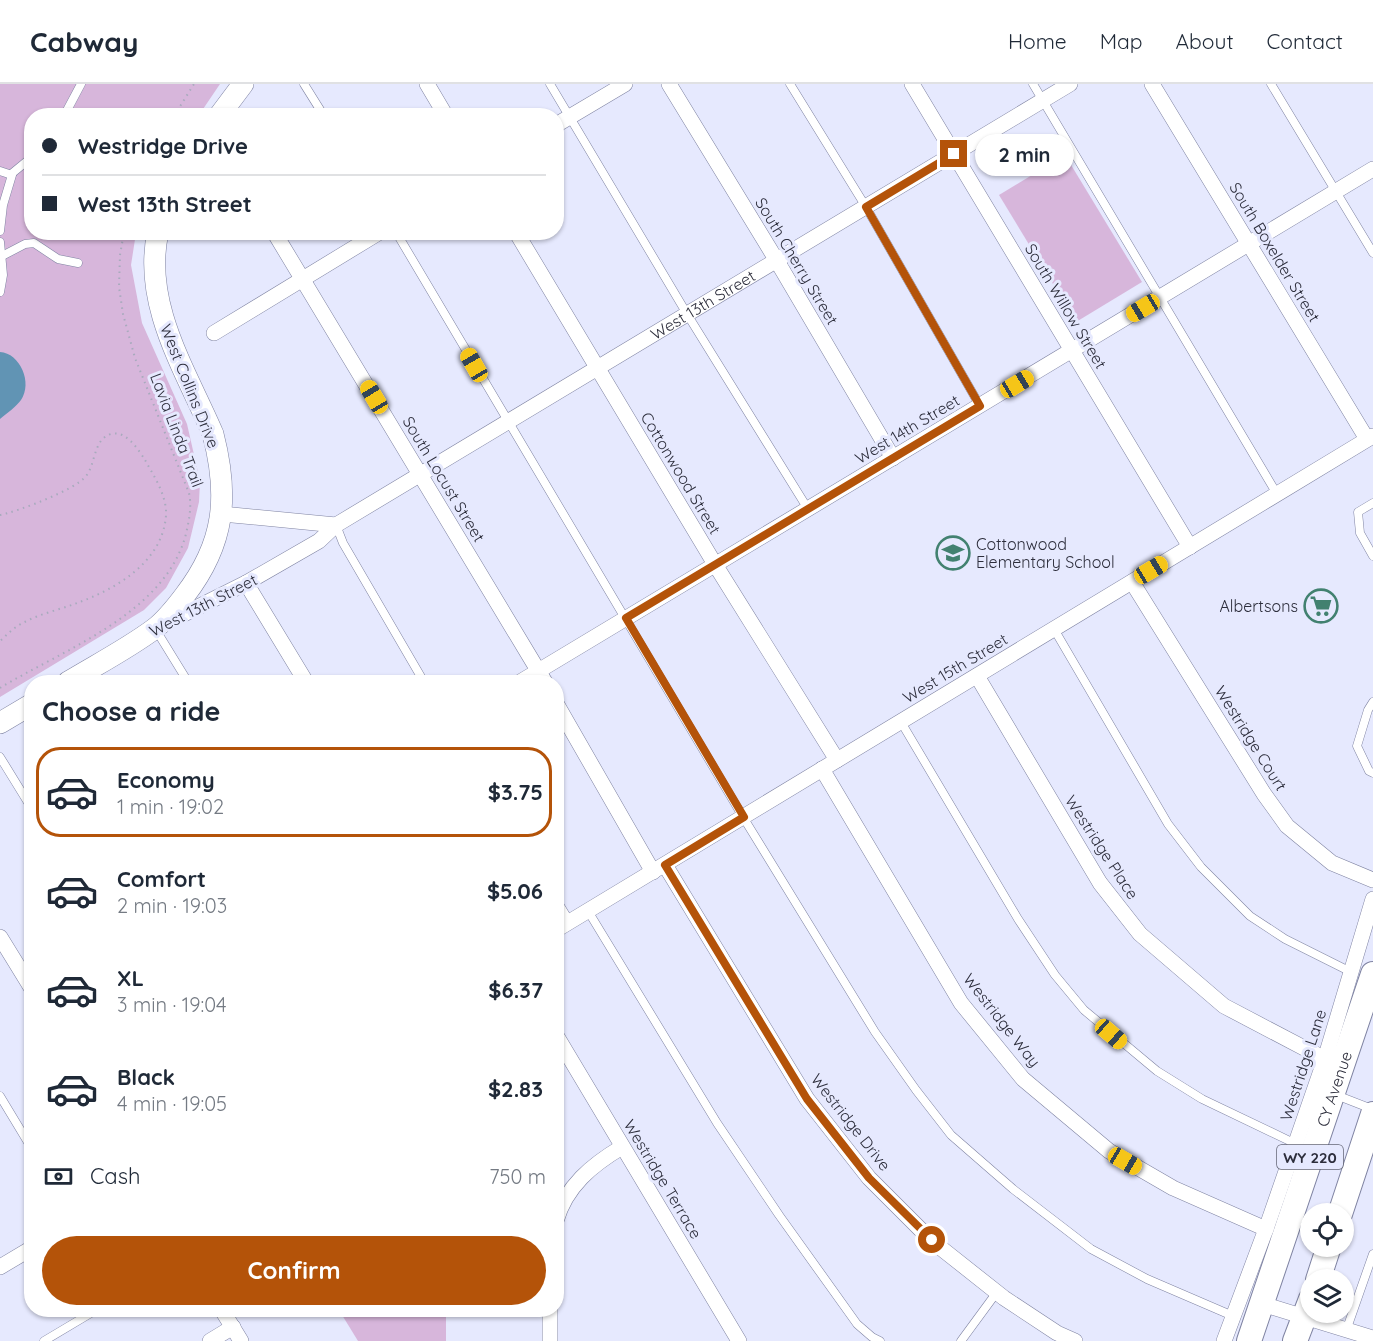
<!DOCTYPE html>
<html lang="en">
<head>
<meta charset="utf-8">
<style>
	:root { --surface:#fff; --page:#f2f2f3; --text:#1f2937; --muted:#747a83; --line:#e0e1e3; --accent:#b45309 }
	body { margin:0; font-family:Quicksand,sans-serif; background:var(--page); color:var(--text); height:100vh; display:flex; flex-direction:column; font-size:22px; white-space:nowrap }
	* { box-sizing:border-box; margin:0 }
	p { font-size:20px; color:var(--muted) }
	.icon { flex:none; width:33px; height:33px; fill:none; stroke:currentColor; stroke-width:2; stroke-linecap:round; stroke-linejoin:round }
	.map { position:relative; flex:1; overflow:hidden }
	.details { position:absolute; left:24px; top:591px; width:540px; height:642px; display:flex; flex-direction:column; background:var(--surface); border-radius:24px; box-shadow:0 2px 4px #0004 }
	.details>* { flex:none }
	.top-card { position:absolute; left:24px; top:24px; width:540px; height:132px; border-radius:24px; box-shadow:0 2px 4px #0004; display:grid; align-content:center; height:132px; padding:0 18px; background:var(--surface) }
	.buttons { position:absolute; left:1300px; top:1119px; display:grid; gap:12px }
	.buttons a { display:grid; place-items:center; width:54px; height:54px; border-radius:50%; background:var(--surface); box-shadow:0 2px 4px #0004; font-size:30px }
	.end { position:absolute; width:27px; height:27px; margin:-14px; border:8px solid #b45309; background:#fff; box-shadow:0 0 0 3px #fff }
	.from { border-radius:50% }
	.bubble { position:absolute; height:42px; border-radius:21px; background:var(--surface); box-shadow:0 2px 4px #0004; font-size:20px; font-weight:800; line-height:42px; text-align:center }
	.car { position:absolute; width:18px; height:36px; margin:-18px -9px; border-radius:8px; box-shadow:0 0 4px 2px #0007; background:linear-gradient(#f5c518 24%,#345 0 40%,#f5c518 0 76%,#345 0 86%,#f5c518 0) }
	.top-card b { display:flex; align-items:center; gap:21px; height:57px; font-size:22px }
	.top-card b+b { border-top:2px solid var(--line) }
	.top-card i { width:15px; height:15px; background:var(--text) }
	ul { padding:0; list-style:none }
	li { display:flex; align-items:center; gap:18px; height:90px; margin:0 12px 9px; padding:0 6px; border:3px solid transparent; border-radius:24px }
	li div { flex:1 }
	li b { display:block; font-size:22px }
	li em { font-style:normal; font-weight:800 }
	li.current { border-color:var(--accent) }
	li>.icon { width:54px; height:54px; stroke-width:1.5 }
	h2 { padding:0 18px; font-size:27px; line-height:72px }
	.pay { display:flex; align-items:center; gap:15px; height:66px; padding:0 18px; font-size:22px }
	.pay p { margin-inline-start:auto }
	.action { display:flex; gap:12px; margin-top:auto; padding:12px 18px }
	.action a { flex:1; height:69px; border-radius:36px; background:var(--accent); color:#fff; font-size:24px; font-weight:800; line-height:69px; text-align:center }
	header { display:flex; align-items:center; gap:36px; box-sizing:border-box; height:84px; padding:0 30px; background:var(--surface); border-bottom:2px solid var(--line) }
	header strong { font-size:28px }
	nav { display:flex; gap:33px; margin-inline-start:auto; font-size:21px }
	.map>svg:first-child { display:block }
</style>
</head>
<body>
<header>
<strong>Cabway</strong>
<nav><a>Home</a><a>Map</a><a>About</a><a>Contact</a></nav>
</header>
<div class="map">
<svg width="1373" height="1257" viewBox="0 0 1373 1257">
	<rect width="100%" height="100%" fill="#e6e9fe"/>
	<g fill="#d7b6db">
		<path d="M0 0H220L199 31 32 32V148L136 149 131 181 142 239 187 340 200 397 199 418 188 464 166 504 144 526 0 613Z"/>
		<path d="M1065 71 1142 198 1076 238 999 111Z"/>
		<path d="M339 1226H446V1257H358Z"/>
	</g>
	<path fill="#6194b4" d="M0 268C20 269 33 299 21 316 16 323 7 329 0 335Z"/>
	<g fill="none" stroke-linecap="round" stroke-linejoin="round">
		<defs>
			<g id="lane">
				<path d="M304 0 324 32"/>
				<path d="M550 0 687 230 808 425"/>
				<path d="M790 0 866 123 980 322"/>
				<path d="M1033 0 1277 410"/>
				<path d="M1271 0 1373 169"/>
				<path d="M64 32 81 0"/>
				<path d="M0 87 12 91 3 121 0 147"/>
				<path d="M10 91 32 73"/>
				<path d="M396 148 743 733 875 948 916 1006 951 1051 1013 1105 1091 1165 1147 1195 1233 1232"/>
				<path d="M0 158 3 191 0 208"/>
				<path d="M2 172 25 160 34 159 58 175 78 179"/>
				<path d="M1373 419 1358 428 1360 449 1373 472"/>
				<path d="M336 441 343 459 424 598"/>
				<path d="M1054 545 1168 740 1201 783 1250 832 1285 855 1351 888"/>
				<path d="M156 546 188 598"/>
				<path d="M1373 618 1368 626 1357 662 1369 687 1373 689"/>
				<path d="M901 638 1018 835 1055 891 1084 926 1157 987 1202 1015 1296 1060"/>
				<path d="M0 673 32 725"/>
				<path d="M556 815 570 838"/>
				<path d="M588 827 717 1039 779 1131 857 1240 872 1253 880 1257"/>
				<path d="M1336 1011 1372 1025"/>
				<path d="M0 1012 32 1065"/>
				<path d="M1346 1247 1373 1170"/>
				<path d="M44 1257 96 1226"/>
				<path d="M961 1257 997 1208"/>
			</g>
			<g id="street">
				<path d="M427 0 446 32"/>
				<path d="M669 0 777 177 893 374"/>
				<path d="M912 0 1190 463"/>
				<path d="M1152 0 1367 355"/>
				<path d="M556 41 625 0"/>
				<path d="M274 148 545 598"/>
				<path d="M516 148 716 482 837 676"/>
				<path d="M214 249 380 148"/>
				<path d="M222 430 336 441"/>
				<path d="M1132 498 1264 710 1287 742 1332 779 1373 796"/>
				<path d="M246 499 306 598"/>
				<path id="s1" d="M164 540 246 499 319 457 336 441 1070 0"/>
				<path d="M977 592 1100 799 1140 850 1224 922 1325 975"/>
				<path d="M520 598 1373 85"/>
				<path d="M556 619 653 788"/>
				<path d="M822 685 961 919 1023 995 1109 1067 1173 1104 1266 1145"/>
				<path d="M665 781 807 1015 869 1094 932 1157 1004 1214 1057 1249 1075 1257"/>
				<path d="M556 846 1373 352"/>
				<path d="M0 853 32 905"/>
				<path d="M556 951 739 1257"/>
				<path d="M556 1137C566 1102 592 1081 622 1063"/>
				<path d="M0 1183 32 1164"/>
				<path d="M1262 1220 1373 1254"/>
				<path d="M222 1226 241 1257"/>
				<path d="M550 1226V1257"/>
				<path d="M210 1257 233 1243"/>
				<path d="M1224 1257 1266 1145 1325 975 1373 815"/>
			</g>
			<g id="secondary">
				<path d="M219 32 243 0"/>
				<path d="M68 598C96 581 127 565 154 545 166 536 176 523 185 511 225 459 229 412 213 350 186 287 142 220 158 148"/>
				<path d="M0 639 32 620"/>
			</g>
			<g id="primary">
				<path d="M1340 1130 1373 1030"/>
				<path d="M1318 1196 1329 1162"/>
				<path id="s2" d="M1249 1257 1373 890"/>
				<path d="M1295 1257 1311 1215"/>
			</g>
		</defs>
		<use href="#lane" stroke="#7f83a2" stroke-width="9"/>
		<use href="#street" stroke="#7f83a2" stroke-width="16"/>
		<use href="#secondary" stroke="#7f83a2" stroke-width="22"/>
		<use href="#primary" stroke="#7f83a2" stroke-width="26"/>
		<g stroke="#a8aabd" stroke-width="2" stroke-dasharray="1.5 4.5" stroke-linecap="butt">
			<path d="M174 32 194 0"/>
			<path d="M0 431C19 427 75 406 86 392 96 380 93 355 111 350 126 346 138 365 145 376 154 392 167 412 166 431 163 478 116 505 77 519 59 526 38 530 21 540 13 544 7 551 0 557"/>
			<path d="M0 604C64 565 165 530 186 450 189 436 192 423 189 409L135 274 123 230 119 203 120 171 124 148"/>
		</g>
		<use href="#lane" stroke="#fff" stroke-width="8"/>
		<use href="#street" stroke="#fff" stroke-width="15"/>
		<use href="#secondary" stroke="#fff" stroke-width="21"/>
		<use href="#primary" stroke="#fff" stroke-width="24"/>
	</g>
	<g fill="none" stroke-linecap="round" stroke-linejoin="round">
		<path stroke="#b45309" stroke-width="8" d="M932 1156 869 1094 807 1015 665 781 744 733 626 534 980 322 866 123 954 70"/>
	</g>
	<defs>
		<symbol id="school-ring" viewBox="-11 -11 22 22"><circle r="9.5" fill="#e6e9fe" stroke="#428170" stroke-width="1.5"/><path d="M0-5L7-2L0 1L-7-2ZM-4 1L0 2.5L4 1V4Q0 6-4 4Z" fill="#428170"/></symbol>
		<symbol id="supermarket-ring" viewBox="-11 -11 22 22"><circle r="9.5" fill="#e6e9fe" stroke="#428170" stroke-width="1.5"/><path d="M-6-5.5h2.5l.6 2H6L4.5 2H-2.5L-4.4-4H-6ZM-1.5 3.2a1.3 1.3 0 1 0 .1 0ZM3 3.2a1.3 1.3 0 1 0 .1 0Z" fill="#428170"/></symbol>
	</defs>
	<g fill-rule="evenodd">
		<use href="#school-ring" x="934" y="450" width="38" height="38"/>
		<use href="#supermarket-ring" x="1302" y="503" width="38" height="38"/>
	</g>
	<g text-anchor="middle" dominant-baseline="central" stroke-width="6" stroke-linejoin="round" paint-order="stroke">
		<rect fill="#e6e9fe" stroke="#646676" stroke-width="1.5" x="1277" y="1061" width="66" height="24" rx="4.5"/>
		<g font-size="15" font-weight="bold" fill="#2d2e3c">
			<text x="1310" y="1073">WY 220</text>
		</g>
		<g font-size="16" fill="#2d2e3c" stroke="#e6e9fe">
			<text transform="translate(1275 168) rotate(59)">South Boxelder Street</text>
			<text transform="translate(797 177) rotate(59)">South Cherry Street</text>
			<text stroke="none"><textPath href="#s1" startOffset="627">West 13th Street</textPath></text>
			<text transform="translate(1066 222) rotate(59)">South Willow Street</text>
			<text transform="translate(190 302) rotate(68)">West Collins Drive</text>
			<text transform="translate(907 345) rotate(-31)">West 14th Street</text>
			<text transform="translate(177 346) rotate(69)">Lavia Linda Trail</text>
			<text transform="translate(681 389) rotate(59)">Cottonwood Street</text>
			<text transform="translate(444 395) rotate(59)">South Locust Street</text>
			<text transform="translate(203 521) rotate(-27)">West 13th Street</text>
			<text transform="translate(955 584) rotate(-31)">West 15th Street</text>
			<text transform="translate(1251 654) rotate(58)">Westridge Court</text>
			<text transform="translate(1102 763) rotate(57)">Westridge Place</text>
			<text transform="translate(1002 936) rotate(52)">Westridge Way</text>
			<text transform="translate(1303 981) rotate(-72)">Westridge Lane</text>
			<text stroke="none"><textPath href="#s2" startOffset="266">CY Avenue</textPath></text>
			<text transform="translate(851 1038) rotate(52)">Westridge Drive</text>
			<text transform="translate(663 1095) rotate(59)">Westridge Terrace</text>
		</g>
		<g font-size="16" fill="#2d2e3c" stroke="#e6e9fe" text-anchor="start">
			<text x="976" y="460">Cottonwood<tspan x="976" dy="18">Elementary School</tspan></text>
			<text x="1298" y="522" text-anchor="end">Albertsons</text>
		</g>
	</g>
</svg>
<div class="buttons">
<a><svg class="icon" aria-label="locate" viewBox="0 0 24 24"><circle cx="12" cy="12" r="6"/><path d="M12 2v4M12 18v4M2 12h4M18 12h4"/></svg></a>
<a><svg class="icon" aria-label="layers" viewBox="0 0 24 24"><path d="M12 4l9 5-9 5-9-5zM3 14l9 5 9-5"/></svg></a>
</div>
<i class="end from" style="left:932px;top:1156px"></i>
<i class="end" style="left:954px;top:70px"></i>
<div class="bubble" style="left:975px;top:50px;width:99px">2 min</div>
<i class="car" style="left:1143px;top:224px;rotate:239deg"></i>
<i class="car" style="left:474px;top:281px;rotate:330deg"></i>
<i class="car" style="left:1017px;top:300px;rotate:59deg"></i>
<i class="car" style="left:374px;top:313px;rotate:329deg"></i>
<i class="car" style="left:1151px;top:486px;rotate:59deg"></i>
<i class="car" style="left:1111px;top:950px;rotate:131deg"></i>
<i class="car" style="left:1125px;top:1077px;rotate:120deg"></i>
<div class="top-card">
<b><i class="from"></i>Westridge Drive</b>
<b><i></i>West 13th Street</b>
</div>
<section class="details">
<h2>Choose a ride</h2>
<ul>
<li class="current"><svg class="icon" aria-label="car" viewBox="0 0 24 24"><path d="M5 17H2v-5l4-1 3-4h7l3 4 3 1v5h-3M9 17h6M6 11h13"/><circle cx="7" cy="17" r="2"/><circle cx="17" cy="17" r="2"/></svg><div><b>Economy</b><p>1 min · 19:02</p></div><em>$3.75</em></li>
<li><svg class="icon" aria-label="car" viewBox="0 0 24 24"><path d="M5 17H2v-5l4-1 3-4h7l3 4 3 1v5h-3M9 17h6M6 11h13"/><circle cx="7" cy="17" r="2"/><circle cx="17" cy="17" r="2"/></svg><div><b>Comfort</b><p>2 min · 19:03</p></div><em>$5.06</em></li>
<li><svg class="icon" aria-label="car" viewBox="0 0 24 24"><path d="M5 17H2v-5l4-1 3-4h7l3 4 3 1v5h-3M9 17h6M6 11h13"/><circle cx="7" cy="17" r="2"/><circle cx="17" cy="17" r="2"/></svg><div><b>XL</b><p>3 min · 19:04</p></div><em>$6.37</em></li>
<li><svg class="icon" aria-label="car" viewBox="0 0 24 24"><path d="M5 17H2v-5l4-1 3-4h7l3 4 3 1v5h-3M9 17h6M6 11h13"/><circle cx="7" cy="17" r="2"/><circle cx="17" cy="17" r="2"/></svg><div><b>Black</b><p>4 min · 19:05</p></div><em>$2.83</em></li>
</ul>
<div class="pay"><svg class="icon" aria-label="cash" viewBox="0 0 24 24"><path d="M3 7h18v10H3z"/><circle cx="12" cy="12" r="2"/></svg>Cash<p>750 m</p></div>
<div class="action"><a>Confirm</a></div>
</section>
</div>
</body>
</html>
